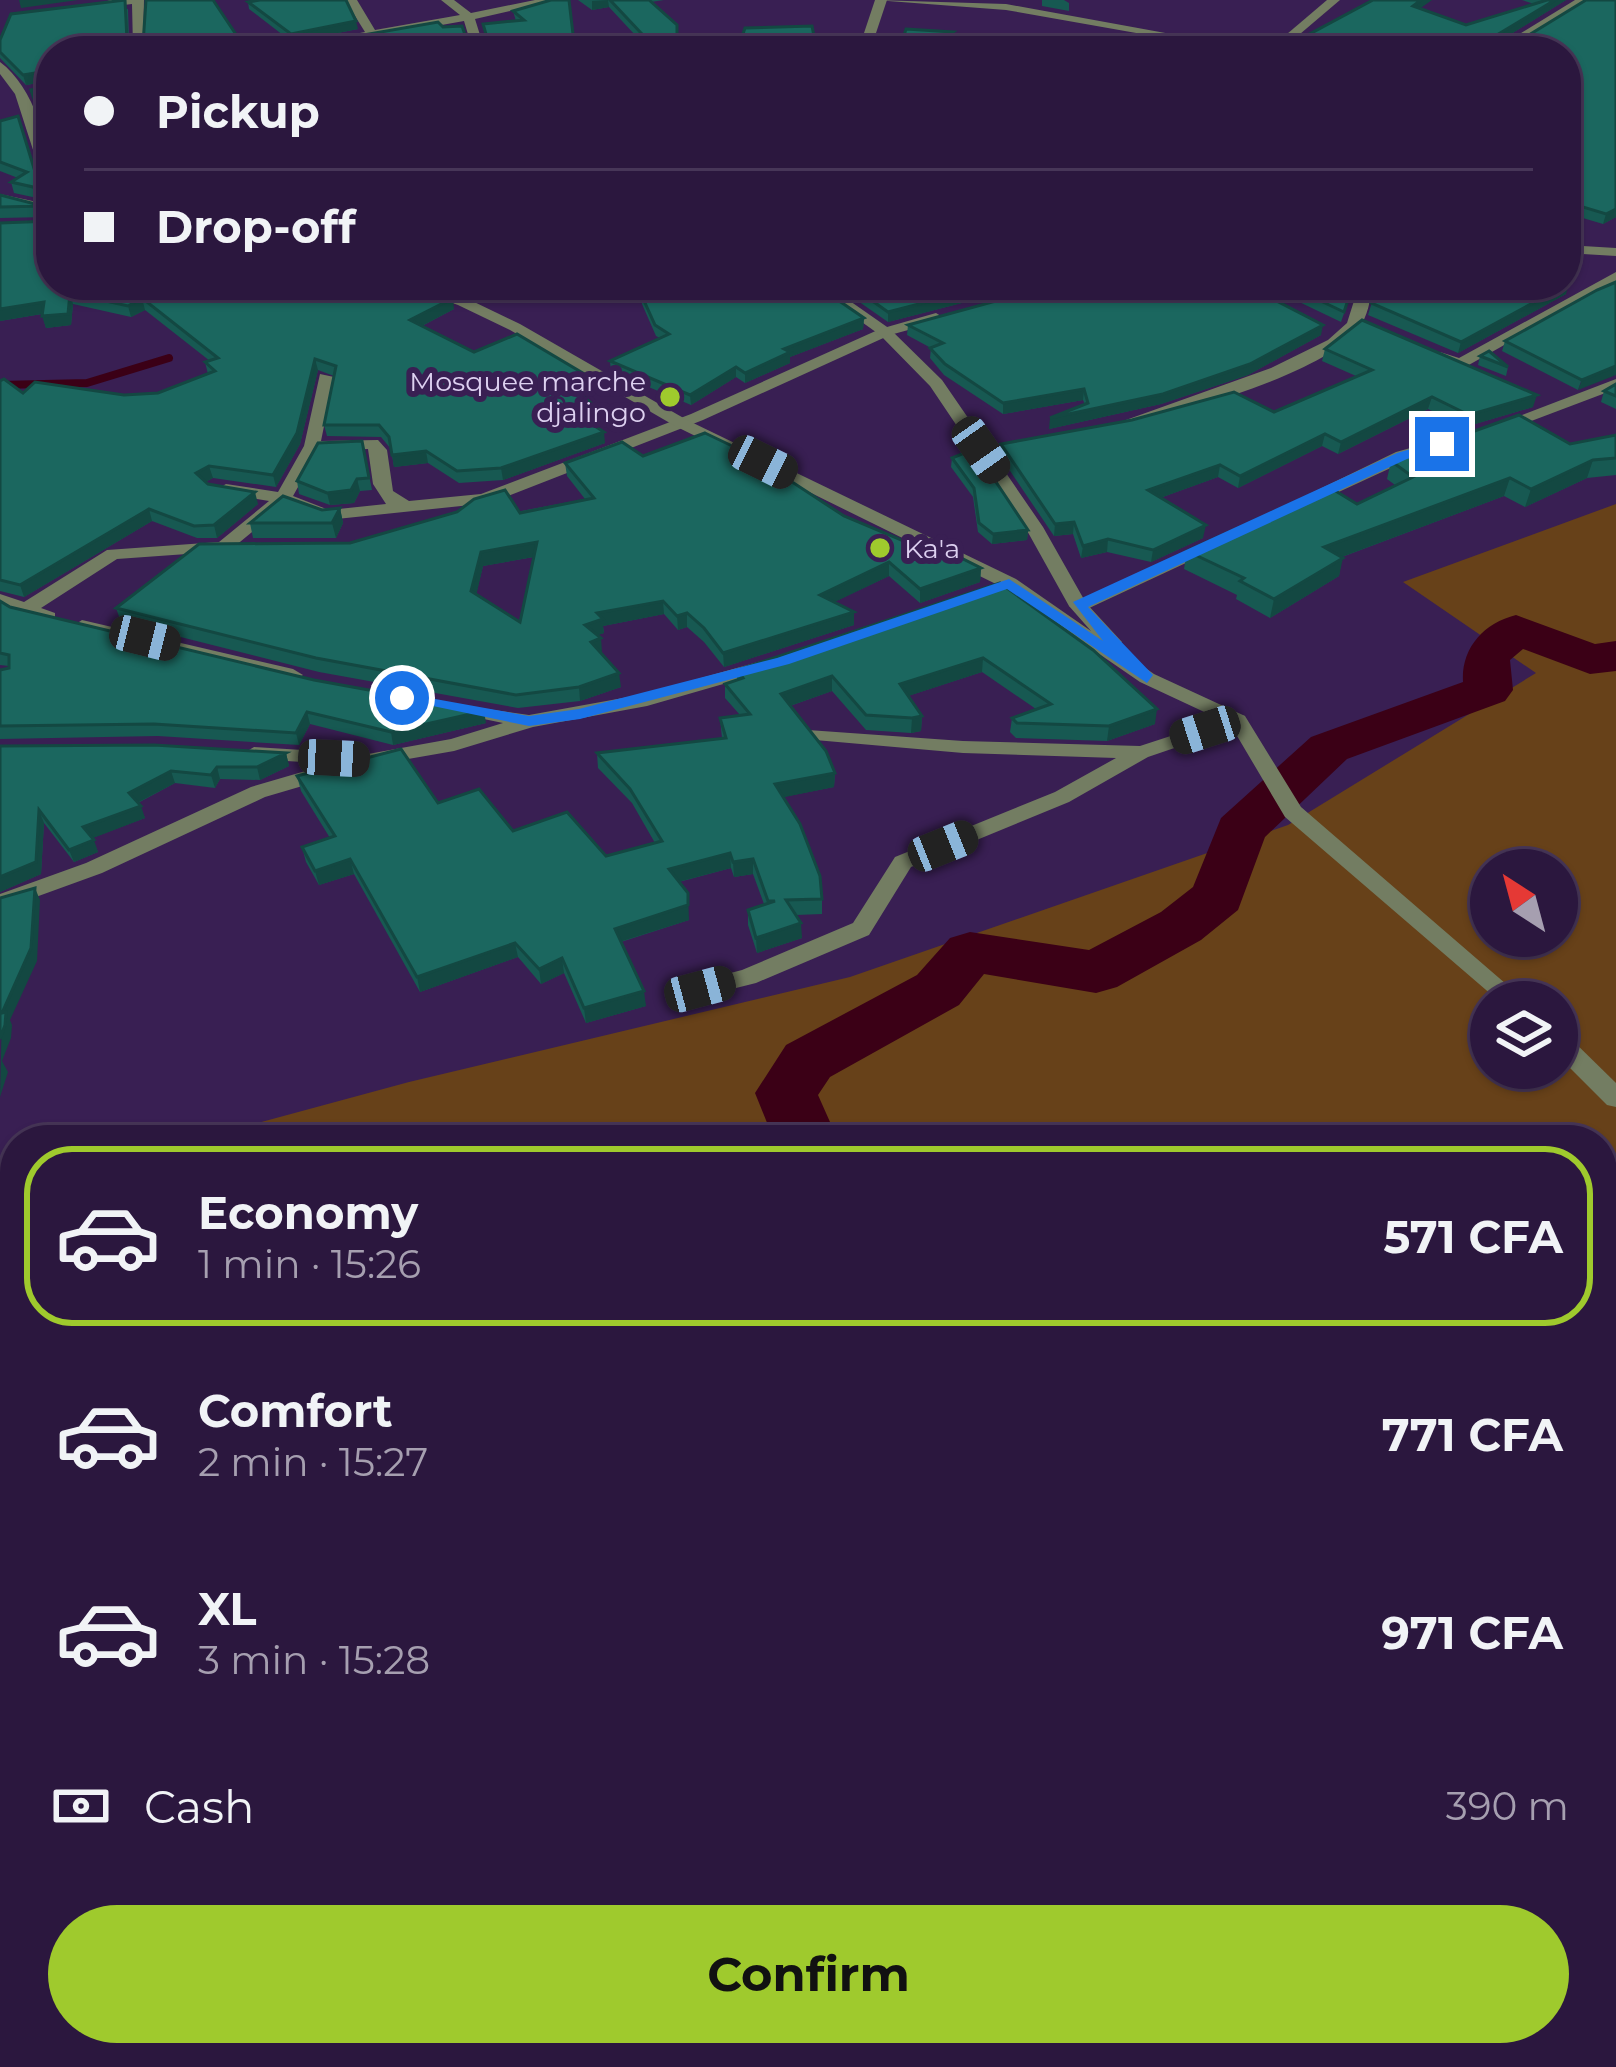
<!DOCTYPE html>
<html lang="en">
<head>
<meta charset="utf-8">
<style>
	:root { --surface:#2b173e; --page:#372449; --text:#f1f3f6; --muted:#a69fb0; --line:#473658; --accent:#9fca2d }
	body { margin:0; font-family:Montserrat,sans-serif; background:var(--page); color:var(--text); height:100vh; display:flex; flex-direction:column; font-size:45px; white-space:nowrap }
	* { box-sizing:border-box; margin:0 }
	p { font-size:39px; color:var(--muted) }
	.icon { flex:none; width:66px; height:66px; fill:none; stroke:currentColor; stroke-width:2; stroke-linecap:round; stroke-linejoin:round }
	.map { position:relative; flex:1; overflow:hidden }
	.panel { position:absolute; left:0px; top:1125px; width:1617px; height:942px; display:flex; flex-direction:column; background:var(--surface); border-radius:48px 48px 0 0; box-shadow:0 3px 9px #0004,0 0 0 3px var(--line) }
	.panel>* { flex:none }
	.hud { position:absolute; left:36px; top:36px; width:1545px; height:264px; border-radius:48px; box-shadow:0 3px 9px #0004,0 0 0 3px var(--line); display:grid; align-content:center; height:264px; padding:0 48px; background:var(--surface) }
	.needle { width:78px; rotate:324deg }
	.fabs { position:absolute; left:1470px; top:849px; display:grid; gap:24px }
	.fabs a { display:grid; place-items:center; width:108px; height:108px; border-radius:50%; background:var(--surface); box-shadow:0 3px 9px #0004,0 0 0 3px var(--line); font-size:60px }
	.end { position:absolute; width:54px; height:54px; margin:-27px; border:15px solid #1a73e8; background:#fff; box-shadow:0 0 0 6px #fff }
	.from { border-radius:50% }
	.car { position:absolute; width:36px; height:72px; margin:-36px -18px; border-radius:15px; box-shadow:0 0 9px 3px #0007; background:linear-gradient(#222 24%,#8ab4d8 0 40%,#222 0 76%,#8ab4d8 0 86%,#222 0) }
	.hud b { display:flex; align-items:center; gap:42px; height:114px; font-size:45px }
	.hud b+b { border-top:3px solid var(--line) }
	.hud i { width:30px; height:30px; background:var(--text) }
	ul { padding:21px 0 0; list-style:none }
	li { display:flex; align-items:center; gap:36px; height:180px; margin:0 24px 18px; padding:0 24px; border:6px solid transparent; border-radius:48px }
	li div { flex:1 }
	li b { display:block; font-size:45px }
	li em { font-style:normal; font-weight:700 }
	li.current { border-color:var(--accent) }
	li>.icon { width:108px; height:108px; stroke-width:1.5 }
	.pay { display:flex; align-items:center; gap:30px; height:132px; padding:0 48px; font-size:45px }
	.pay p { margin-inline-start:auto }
	.button { display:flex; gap:24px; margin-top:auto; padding:24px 48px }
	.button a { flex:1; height:138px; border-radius:72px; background:var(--accent); color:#111; font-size:48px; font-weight:700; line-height:138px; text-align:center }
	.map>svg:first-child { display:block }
</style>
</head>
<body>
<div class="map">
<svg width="1616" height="2067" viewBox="0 0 1616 2067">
	<rect width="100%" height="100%" fill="#391f53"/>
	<g fill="#674119" fill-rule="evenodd">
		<path d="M1616 504V1690L1602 1708V1140H195L409 1082 850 977 1288 825 1536 673 1403 582ZM1491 870H1557V936H1491ZM1491 1002H1557V1068H1491Z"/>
		<path d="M15 1189V2052H394L390 2067H0V1193Z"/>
		<path d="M1210 2052H1573L1558 2067H1234Z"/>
	</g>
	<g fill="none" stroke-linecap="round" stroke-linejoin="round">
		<path stroke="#3b0016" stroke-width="8" d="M0 385 87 383 169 358"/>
		<g fill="#3b0016" fill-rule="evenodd">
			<path d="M1516 615 1595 644 1616 641V671L1590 674 1523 649 1510 660 1513 690 1505 701 1347 759 1265 837 1238 910 1201 940 1117 987 1096 993 984 974 959 1005 830 1077 818 1095 838 1140H774L755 1093 786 1045 917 975 950 938 970 932 1089 950 1161 912 1193 887 1221 818 1311 737 1463 682C1461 649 1483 623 1516 615Z"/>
			<path d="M15 1206V1260L0 1262V1208Z"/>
		</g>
		<g fill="#737d62" fill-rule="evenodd">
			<path d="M111 0H144L143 50 133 47 132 4 98 8 92 5Z"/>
			<path d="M345 0H357L375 30 460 15 441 0H454L471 13 535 0H558L475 19 485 51H473L464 21 296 51H270L365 32Z"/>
			<path d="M875 0 1006 4 1264 51H1238L1006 10Z"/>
			<path d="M1327 0H1340L1280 51H1267Z"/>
			<path d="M1575 0H1589L1506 51H1492Z"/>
			<path d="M0 62C34 87 51 147 51 188L44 184 15 94 0 74Z"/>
			<path d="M1566 245 1616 248V256L1566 253Z"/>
			<path d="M1616 272V282L1467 366 1432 357 1440 352 1459 358Z"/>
			<path d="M1359 285H1373C1370 300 1368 317 1358 329 1319 377 1185 409 1126 428L1112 425 1271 368 1328 340 1347 323Z"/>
			<path d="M936 313 944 318 941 321 890 335 703 420 490 503 327 520 285 505 229 551 117 559 41 608 55 613V621L16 615 0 606V594L24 602 107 550 219 542 269 501 226 494 217 489 226 484 278 492 304 446 320 374 334 377 321 441 378 440 387 450 393 491 409 501 481 494 691 414 880 329ZM368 449 373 484 386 504 329 510 293 496 318 451Z"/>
			<path d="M1616 379V389L1505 431 1491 427Z"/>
			<path d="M1443 439 1451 444 1449 448 1408 460 1304 508 1289 504 1396 452Z"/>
			<path d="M1212 539 1221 544 1218 548 1085 610 1078 612 1069 606Z"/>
			<path d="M82 620 293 669 303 675 293 681 75 630 73 626Z"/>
			<path d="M768 659 778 665 775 669 647 706 533 727 454 751 368 766 254 759 244 753 254 747 368 754 451 739 503 723 450 712V704L529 715 645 694Z"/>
			<path d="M1238 714 1245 716V724L1148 757 1069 802 911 867 869 935 756 983 700 997 688 989 692 983 742 970 853 923 895 857 1055 792 1116 758 963 753 815 740 805 734 808 730 963 741 1140 746Z"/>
			<path d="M326 765 336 772 333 777 265 797 102 873 0 910V894L86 863 251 787Z"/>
		</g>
		<g fill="#737d62" fill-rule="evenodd">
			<path d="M875 0H887L870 51H858Z"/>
			<path d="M0 194 51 205V213L0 202Z"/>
			<path d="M402 285H424L468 299 520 324 687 420 1016 579 1091 631 1069 606 1025 527 930 386 880 335 810 285H827L890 329 942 380 1043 527 1086 603 1122 642 1115 647 1154 674 1245 716 1301 807 1527 1002H1500L1285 817 1230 724 1140 682 1002 587 675 426 510 330 458 305Z"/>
			<path d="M1557 1031 1566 1034 1616 1083V1107L1607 1105 1557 1055Z"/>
		</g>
	</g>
	<g fill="#175952" fill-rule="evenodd">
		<path d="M578 0H664L651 2 677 51H650L609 7 592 10Z"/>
		<path d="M1042 0H1064L1069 3V11L1042 6Z"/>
		<path d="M1522 0H1566L1493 45 1511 46 1616 0V217L1603 224 1566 213V51H1292L1293 43 1420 8 1466 25 1534 4Z"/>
		<path d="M248 2 358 29 292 42 249 9Z"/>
		<path d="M128 9 129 40 143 44 51 51V81L26 85 0 58V40Z"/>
		<path d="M513 11 575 51H352L347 46 346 38 484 47 487 43 483 24 516 21Z"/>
		<path d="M0 121 36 175 49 182 51 162V201L14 193 11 182 18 178 0 171Z"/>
		<path d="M0 195 43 206 47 217 0 218Z"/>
		<path d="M0 223 454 309 422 326 474 352 586 375 587 387 577 390 593 415 583 418 605 443 503 480 459 483 428 463 394 467 391 449 381 437 327 436 324 425 334 376 318 370 300 444 276 487 213 478 205 482 258 504 217 538H197L152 521 24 597 0 591V381L23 393 124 395 158 393 208 374 205 362 210 361 145 310 131 317 73 304 71 325 46 328 42 314 0 321Z"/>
		<path d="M1616 282 1578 390 1502 351 1505 341Z"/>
		<path d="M835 285H1032L888 322Z"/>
		<path d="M1264 285H1354L1341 322Z"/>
		<path d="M1374 285H1502L1510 288 1566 294 1458 353 1368 315 1377 286Z"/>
		<path d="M662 291 864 318 863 329 790 357V363L745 383 736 377 691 405 611 371 610 361 660 338 656 336 642 304 641 294Z"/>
		<path d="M908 325 1321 335 1248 375 1161 404 1049 429 1085 405 1083 400 1003 414 944 375 930 358 931 348 907 335Z"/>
		<path d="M1325 349 1533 407 1465 427 1428 409 1338 454 1322 446 1238 488 1218 477 1160 498 1203 538 1151 562 1107 552 1081 558 1073 534 1054 536 1000 456 1001 444 1274 412 1356 376 1322 361Z"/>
		<path d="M1480 356 1508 367 1506 376 1478 365Z"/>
		<path d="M1616 384V409L1601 402 1604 391Z"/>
		<path d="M1616 435V475L1587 478 1525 507 1504 496 1342 557 1339 576 1270 618 1236 599 1237 595 1184 569 1187 551 1357 504 1395 485 1387 479 1391 461 1570 444Z"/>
		<path d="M362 441 372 490 360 491 354 503 330 505 299 494 297 481Z"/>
		<path d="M643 456 844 516 932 553 981 568 980 582 920 603 889 576 834 602 854 612V625L724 667 704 642 687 627 678 630 664 614 603 626 604 633 597 635 601 653 621 687 580 701 518 708 319 672 121 622 116 608 350 543 585 499 567 476 565 463ZM534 557 520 622 476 594 483 566Z"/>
		<path d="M952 458 1028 530 1027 540 992 544 978 532 973 497 951 467Z"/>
		<path d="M340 508 343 523 336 538H253L250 523Z"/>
		<path d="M1000 583 1155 724 1107 741 1016 738 1010 732 1012 718 1036 709 982 672 908 696 922 716 921 731 911 733 866 730 832 691 790 706 835 773 834 787 783 797 822 899V914L796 915 802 938 757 953 748 925V910L764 904 753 874 734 877 731 868 679 882 689 920 621 942 646 1006 586 1023 564 973 541 984 518 957 420 992 354 874 319 885 306 862 302 847 330 838 301 791 297 776 438 803 513 831 606 856 655 843 632 803 598 768 597 753 722 738 720 718 740 715 725 698V684L737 680V670Z"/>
		<path d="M0 601 10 607 486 723 393 745 310 724 299 745 158 736 0 739V670L9 668V666L0 665Z"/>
		<path d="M0 746 286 753 289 766 260 780 220 779 215 788 175 783 138 803 145 818 92 838 98 852 74 862 44 823 41 874 0 892Z"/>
	</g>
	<g fill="#134842">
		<path d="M19 0H78L21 8Z"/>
		<path d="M608 0 609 7 592 10V1Z"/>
		<path d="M1421 0H1432L1411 15 1413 6Z"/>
		<path d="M1555 0H1566L1490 47 1492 38Z"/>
		<path d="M356 21 358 29 292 42 291 34Z"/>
		<path d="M953 32 952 41 937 51H924Z"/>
		<path d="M47 71 50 81 26 85 23 75Z"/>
		<path d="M1616 209V217L1603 224 1606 214Z"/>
		<path d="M1569 283 1566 294 1458 353 1461 342Z"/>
		<path d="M993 285H1032L888 322V312Z"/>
		<path d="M70 293 73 304 71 325 46 328 42 316Z"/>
		<path d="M142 298 145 310 131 317 128 306Z"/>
		<path d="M453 298 454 309 412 331 410 320Z"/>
		<path d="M44 302 47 313 0 321V309Z"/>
		<path d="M864 318 863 329 790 357V363L745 383V373L784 349Z"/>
		<path d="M1323 325 1321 335 1248 375 1161 404 1049 429 1050 418Z"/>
		<path d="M315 359 318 370 300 444 276 487 273 475Z"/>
		<path d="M1616 366V375L1578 390 1582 380Z"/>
		<path d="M736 367V377L691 405 690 395Z"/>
		<path d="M586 375 587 387 568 392 566 380Z"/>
		<path d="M1084 389 1083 400 1003 414V403Z"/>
		<path d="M1537 395 1533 407 1465 427 1469 415Z"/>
		<path d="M1432 397 1428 409 1338 454 1341 442Z"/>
		<path d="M592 404 593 415 572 422 570 410Z"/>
		<path d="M604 432 605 443 503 480 501 468Z"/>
		<path d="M1325 434 1322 446 1238 488 1240 476Z"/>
		<path d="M426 451 428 463 394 467 392 455Z"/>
		<path d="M1593 460 1587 478 1525 507 1531 489Z"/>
		<path d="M1220 465 1218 477 1146 503 1148 490Z"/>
		<path d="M209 466 213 478 199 485 196 473Z"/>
		<path d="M1510 478 1504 496 1320 565 1324 547Z"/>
		<path d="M357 479 360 491 354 503 330 505 327 493Z"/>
		<path d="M255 492 258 504 217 538 214 525Z"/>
		<path d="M340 508 343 523 336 538 332 523Z"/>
		<path d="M149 509 152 521 24 597 20 585Z"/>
		<path d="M1074 522 1073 534 1054 536 1055 524Z"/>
		<path d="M1206 525 1203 538 1151 562 1153 550Z"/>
		<path d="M1028 530 1027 540 992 544 993 534Z"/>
		<path d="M1108 539 1107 552 1081 558 1083 546Z"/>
		<path d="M537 542 539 556 483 566 474 605 471 591 481 552Z"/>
		<path d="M1343 558 1339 576 1270 618 1274 599Z"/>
		<path d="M889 562V576L820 609V595Z"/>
		<path d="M981 568 980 582 920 603V589Z"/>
		<path d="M663 601 664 614 603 626 604 633 587 639 585 625 597 613Z"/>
		<path d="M854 612V625L724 667 723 653Z"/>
		<path d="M687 613V627L678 630 677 616Z"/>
		<path d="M601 638 602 652 593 656 591 642Z"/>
		<path d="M983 658 982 672 899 699 900 684Z"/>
		<path d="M619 673 621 687 580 701 579 687Z"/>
		<path d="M832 676V691L781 709V694Z"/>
		<path d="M1157 709 1155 724 1107 741 1109 726Z"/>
		<path d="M484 711 486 723 393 745 391 732Z"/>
		<path d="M307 712 310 724 299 745 296 733Z"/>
		<path d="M922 716 921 731 911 733 912 718Z"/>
		<path d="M286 753 289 766 260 780 257 767Z"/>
		<path d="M217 767 220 779 215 788 211 775Z"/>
		<path d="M171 771 175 783 133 805 129 793Z"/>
		<path d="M835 773 834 787 775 799V784Z"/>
		<path d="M141 806 145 818 88 840 83 827Z"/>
		<path d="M39 810 44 823 41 874 0 892V877Z"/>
		<path d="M94 840 98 852 74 862 69 850Z"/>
		<path d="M730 853 731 868 670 884 669 869Z"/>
		<path d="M350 859 354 874 319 885 315 871Z"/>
		<path d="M753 859V874L734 877 733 862Z"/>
		<path d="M35 888 40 900 37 961 10 1020 12 1025 11 1038 2 1061 8 1072 0 1097 2 1013Z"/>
		<path d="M688 893 689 920 616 943 615 929Z"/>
		<path d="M801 923 802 938 757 953 756 938Z"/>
		<path d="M515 943 518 957 420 992 417 977Z"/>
		<path d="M562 958 564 973 541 984 539 969Z"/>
		<path d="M644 991 646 1006 586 1023 584 1008Z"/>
	</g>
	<g fill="#1b675f" stroke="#134842" stroke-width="3" fill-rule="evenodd">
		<path d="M125 0 127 40 143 44 146 0H213L247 51H51V74L47 71 23 75 0 52V40L11 14Z"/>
		<path d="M260 0H346L356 21 291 34 248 2Z"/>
		<path d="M551 0H569L575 51H359L346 38 438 22 443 27 462 26 469 46 484 47 488 41 483 24 524 20 513 11Z"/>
		<path d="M610 0H649L677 25V51H658Z"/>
		<path d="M1373 0H1421L1413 6 1466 25 1547 0H1555L1492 38 1491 45 1511 46 1586 0H1616V209L1606 214 1566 202V51H1329L1293 43Z"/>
		<path d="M812 26 817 51H843H737L745 28Z"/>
		<path d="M906 29 953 32 924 51H899Z"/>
		<path d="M1044 42 1073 51H1033Z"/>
		<path d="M51 86V149L31 90Z"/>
		<path d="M18 116 36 175 49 182 51 162V191L11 182 27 172 0 162V121Z"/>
		<path d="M0 195 43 206 0 207Z"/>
		<path d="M51 216V285H411L453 298 410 320 474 352 517 334 586 375 566 380 592 404 570 410 604 432 501 468 457 471 426 451 392 455 389 437 379 425H324L336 366 315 359 297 433 273 475 209 466 196 473 208 484 255 492 214 525 194 526 149 509 20 585 0 580V381L4 379 23 393 35 382 124 395 158 393 215 371 205 362 218 358 142 298 128 306 70 293 68 314 42 316 44 302 0 309V223L51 221Z"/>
		<path d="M1616 282V366L1582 380 1505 341 1597 290Z"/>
		<path d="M663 285H816L864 318 784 349 790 352 745 373 736 367 690 395 610 361 669 334 655 325 641 294 662 291Z"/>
		<path d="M850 285H993L888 312Z"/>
		<path d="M1055 285H1246L1323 325 1250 364 1163 394 1050 418 1088 403 1084 389 1003 403 945 364 930 348 943 343 908 325Z"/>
		<path d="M1287 285H1353L1344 312Z"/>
		<path d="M1377 285H1502L1510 288 1515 285H1566L1461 342 1371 303Z"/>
		<path d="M1362 320 1537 395 1469 415 1432 397 1341 442 1325 434 1240 476 1220 465 1148 490 1206 525 1153 550 1108 539 1083 546 1074 522 1055 524 1001 444 1132 420 1234 392 1274 412 1372 370 1325 349Z"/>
		<path d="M1489 351 1508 367 1480 356Z"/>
		<path d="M1616 384V396L1604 391Z"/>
		<path d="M1519 415 1570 444 1616 435V458L1593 460 1531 489 1510 478 1324 547 1343 558 1274 599 1240 581 1244 578 1187 551 1313 494 1334 490 1357 504 1413 477 1391 461Z"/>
		<path d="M705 433 751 455 844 516 932 553 943 549 981 568 920 589 889 562 820 595 854 612 723 653 704 628 687 613 677 616 663 601 597 613 603 619 585 625 601 638 591 642 619 673 579 687 516 695 316 658 116 608 199 544 350 543 457 512 474 499 505 490 520 513 594 498 565 463 622 442 643 456ZM537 542 520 622 471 591 481 552Z"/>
		<path d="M362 441 369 478 357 479 351 490 327 493 297 481 318 443Z"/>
		<path d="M974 449 1028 530 993 534 979 523 974 488 952 458Z"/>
		<path d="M283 496 322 510 340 508 332 523H250Z"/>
		<path d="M1000 583 1093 650 1157 709 1109 726 1017 723 1012 718 1051 704 983 658 900 684 922 716 912 718 866 715 832 676 781 694 826 751 835 773 775 784 800 824 820 876 822 899 786 900 801 923 756 938 748 910 775 901H768L753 859 733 862 730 853 669 869 688 893V905L615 929 644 991 584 1008 562 958 539 969 515 943 417 977 350 859 315 871 302 847 335 836 297 776 401 749 438 803 479 789 513 831 567 812 606 856 662 841 630 789 597 753 726 738 720 718 750 714 725 684 743 678 737 670Z"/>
		<path d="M0 601 10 607 314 680 484 711 391 732 307 712 296 733 154 724 0 726V670L9 668V655L0 653Z"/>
		<path d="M154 745 286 753 257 767H217L211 775 171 771 129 793 141 806 83 827 94 840 69 850 39 810 36 862 0 877V746Z"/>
		<path d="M35 888 31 948 2 1013 6 1012 5 1025 0 1039V898Z"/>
	</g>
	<path fill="#1a73e8" d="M1442 440 1447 447 1407 459 1088 607 1153 675 1147 683 1007 589 789 664 580 719 529 726 394 698 402 693 529 716 579 709 777 658 1009 579 1103 641 1073 602 1397 453Z"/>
	<g fill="#9fca2d" stroke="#391f53" stroke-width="4.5">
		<circle cx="670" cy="397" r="12"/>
		<circle cx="880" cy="548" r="12"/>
	</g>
	<g text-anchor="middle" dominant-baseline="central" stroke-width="12" stroke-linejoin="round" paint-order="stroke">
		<g font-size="27" fill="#ddd0f0" stroke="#391f53" text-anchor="end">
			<text x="646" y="381">Mosquee marche<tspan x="646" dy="31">djalingo</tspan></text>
			<text x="904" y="548" text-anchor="start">Ka'a</text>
		</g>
	</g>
</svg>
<div class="fabs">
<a><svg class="needle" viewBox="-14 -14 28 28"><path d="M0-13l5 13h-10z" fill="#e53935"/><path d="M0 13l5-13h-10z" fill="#a69fb0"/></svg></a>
<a><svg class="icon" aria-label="layers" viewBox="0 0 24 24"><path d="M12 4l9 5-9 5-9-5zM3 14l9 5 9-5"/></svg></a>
</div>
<i class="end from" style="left:402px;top:698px"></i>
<i class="end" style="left:1442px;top:444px"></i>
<i class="car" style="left:981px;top:450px;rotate:145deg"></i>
<i class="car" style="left:763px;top:462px;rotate:116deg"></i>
<i class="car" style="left:145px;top:638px;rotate:104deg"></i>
<i class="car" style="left:1205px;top:730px;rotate:252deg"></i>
<i class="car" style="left:334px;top:758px;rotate:93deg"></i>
<i class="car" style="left:943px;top:846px;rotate:68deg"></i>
<i class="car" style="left:700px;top:989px;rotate:75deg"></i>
<div class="hud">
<b><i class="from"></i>Pickup</b>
<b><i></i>Drop-off</b>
</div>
<section class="panel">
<ul>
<li class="current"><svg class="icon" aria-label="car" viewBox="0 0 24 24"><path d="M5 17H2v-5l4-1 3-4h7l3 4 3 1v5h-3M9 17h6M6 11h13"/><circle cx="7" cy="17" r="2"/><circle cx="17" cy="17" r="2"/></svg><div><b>Economy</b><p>1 min · 15:26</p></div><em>571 CFA</em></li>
<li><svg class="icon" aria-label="car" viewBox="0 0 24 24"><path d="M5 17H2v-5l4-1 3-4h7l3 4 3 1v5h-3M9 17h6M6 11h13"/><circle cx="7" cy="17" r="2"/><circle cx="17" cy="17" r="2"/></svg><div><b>Comfort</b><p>2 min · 15:27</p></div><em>771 CFA</em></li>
<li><svg class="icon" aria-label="car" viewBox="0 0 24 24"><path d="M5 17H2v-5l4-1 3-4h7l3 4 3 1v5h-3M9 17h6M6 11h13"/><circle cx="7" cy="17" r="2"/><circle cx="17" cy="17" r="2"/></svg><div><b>XL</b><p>3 min · 15:28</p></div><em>971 CFA</em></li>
</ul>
<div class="pay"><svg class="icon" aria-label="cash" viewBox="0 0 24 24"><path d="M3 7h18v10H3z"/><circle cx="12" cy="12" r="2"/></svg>Cash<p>390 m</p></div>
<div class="button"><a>Confirm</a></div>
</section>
</div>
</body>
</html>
